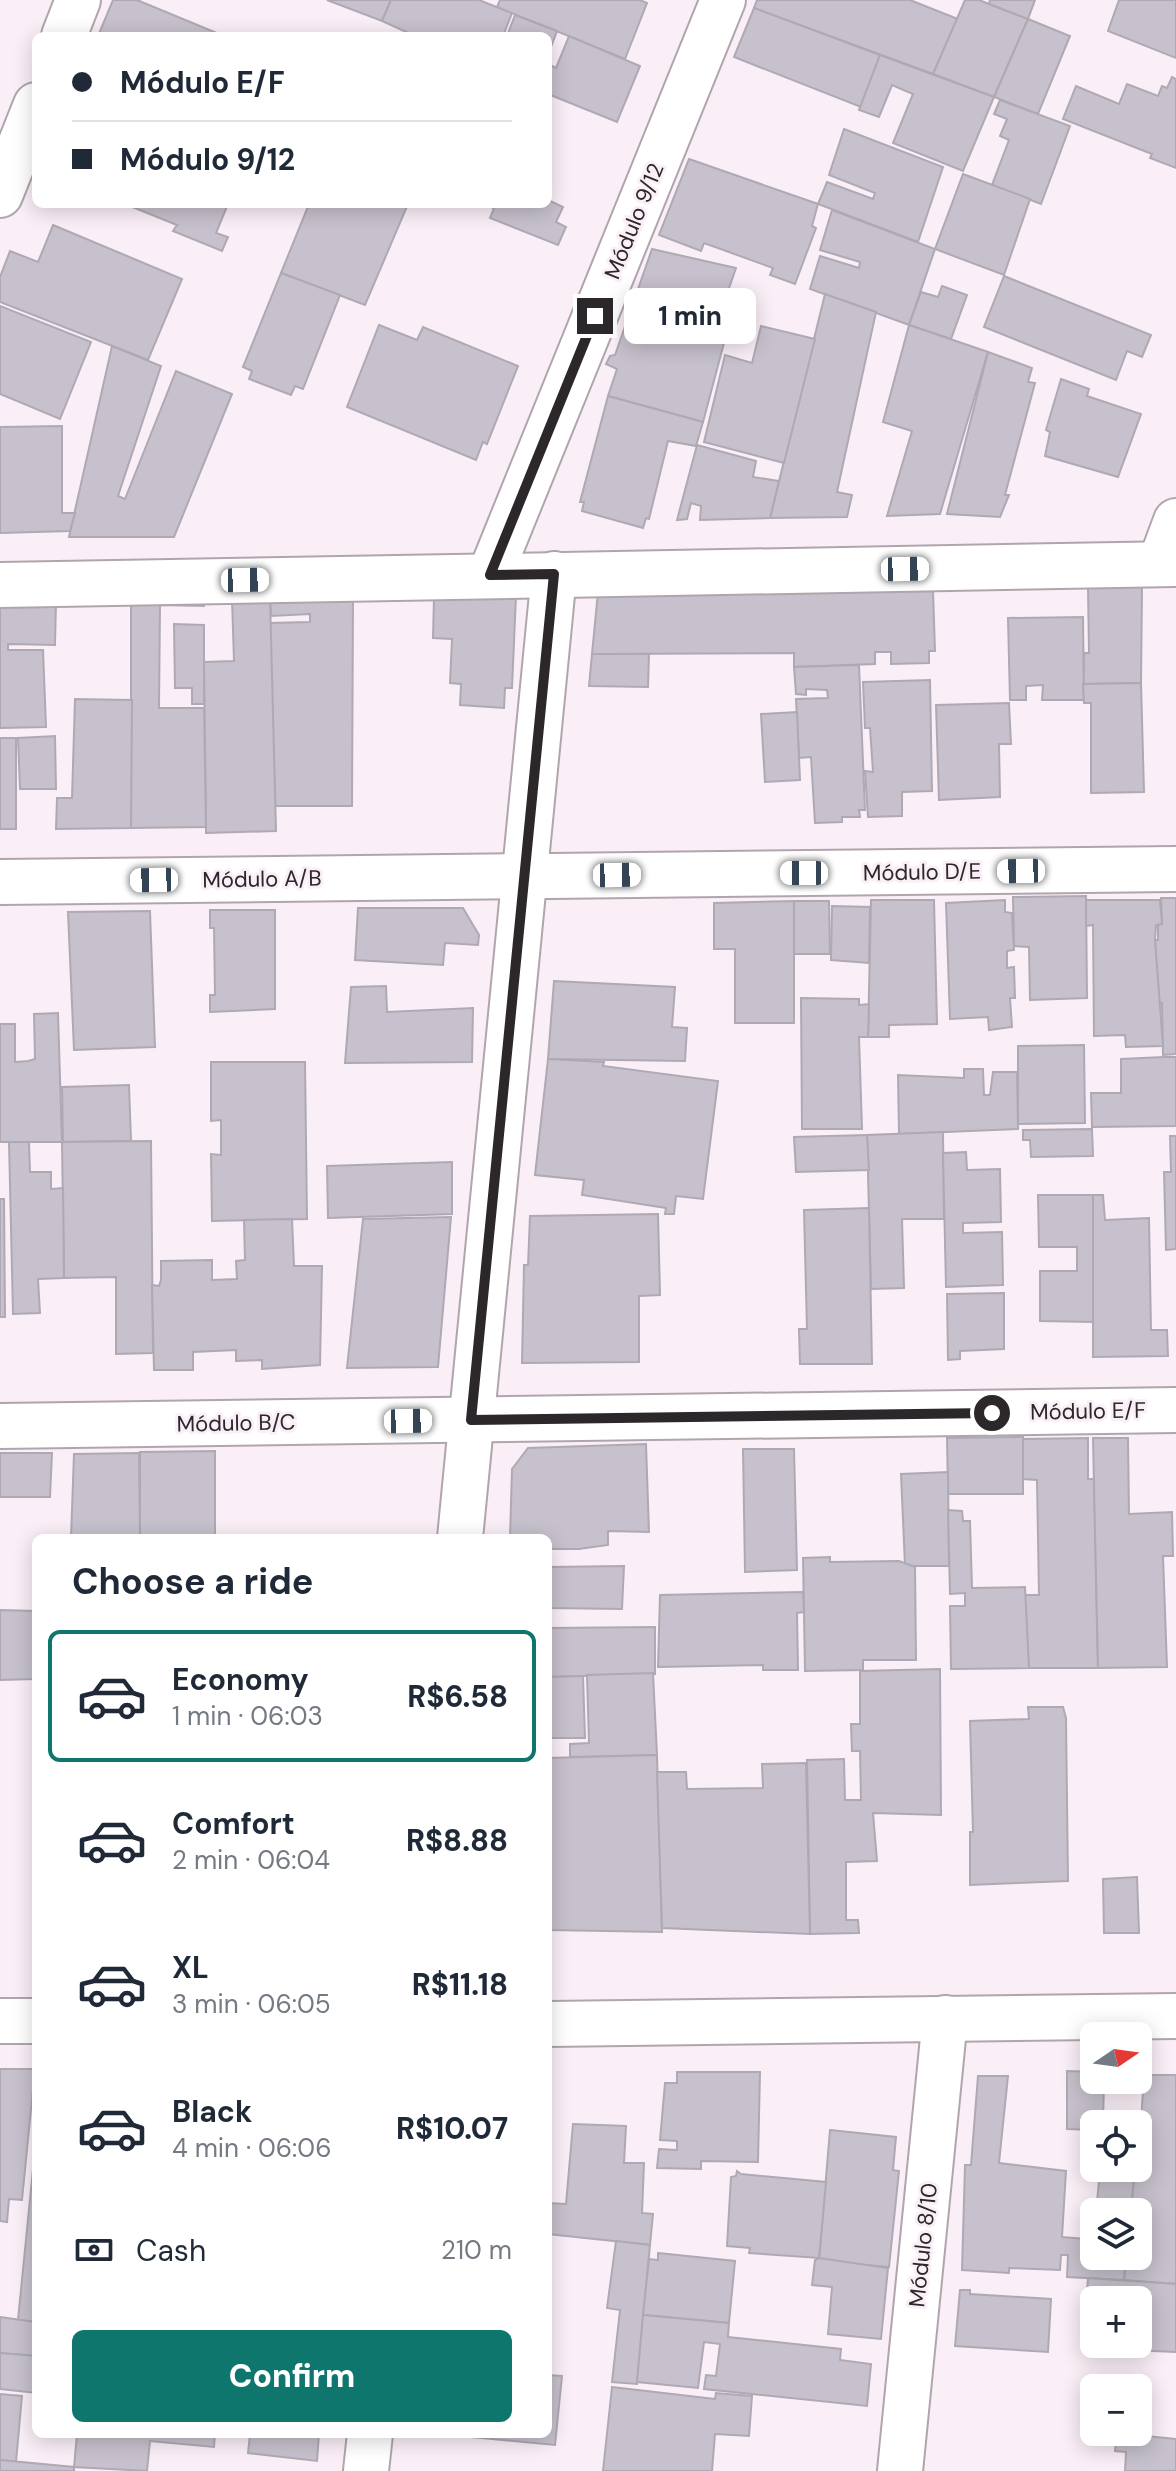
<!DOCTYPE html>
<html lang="en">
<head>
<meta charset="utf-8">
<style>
	:root { --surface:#fff; --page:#f6f6f7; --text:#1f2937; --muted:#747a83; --line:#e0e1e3; --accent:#0f766e }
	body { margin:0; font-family:"DM Sans",sans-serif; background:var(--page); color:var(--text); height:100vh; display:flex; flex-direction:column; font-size:30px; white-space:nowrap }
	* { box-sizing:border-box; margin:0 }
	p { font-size:26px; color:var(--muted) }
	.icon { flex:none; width:44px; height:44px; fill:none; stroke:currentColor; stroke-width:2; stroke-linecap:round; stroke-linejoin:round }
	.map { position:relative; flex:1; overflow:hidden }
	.panel { position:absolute; left:32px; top:1534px; width:520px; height:904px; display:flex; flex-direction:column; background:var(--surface); border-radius:12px; box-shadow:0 4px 20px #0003 }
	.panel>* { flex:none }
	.banner { position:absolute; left:32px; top:32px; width:520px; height:176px; border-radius:12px; box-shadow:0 4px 20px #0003; display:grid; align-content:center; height:176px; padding:0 40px; background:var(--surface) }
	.needle { width:52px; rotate:77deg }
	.buttons { position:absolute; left:1080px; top:2022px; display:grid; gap:16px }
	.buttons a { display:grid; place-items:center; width:72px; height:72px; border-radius:12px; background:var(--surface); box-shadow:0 4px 20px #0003; font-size:40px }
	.end { position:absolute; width:36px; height:36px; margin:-18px; border:10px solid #2c272a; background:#fff; box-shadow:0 0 0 4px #fff }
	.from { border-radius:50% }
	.bubble { position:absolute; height:56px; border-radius:12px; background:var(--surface); box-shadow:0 4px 20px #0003; font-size:26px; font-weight:800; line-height:56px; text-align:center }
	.car { position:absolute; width:24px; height:48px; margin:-24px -12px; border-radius:10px; box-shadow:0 0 6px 2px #0007; background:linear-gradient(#fff 24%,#345 0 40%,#fff 0 76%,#345 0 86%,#fff 0) }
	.banner b { display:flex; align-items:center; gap:28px; height:76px; font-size:30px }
	.banner b+b { border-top:2px solid var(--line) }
	.banner i { width:20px; height:20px; background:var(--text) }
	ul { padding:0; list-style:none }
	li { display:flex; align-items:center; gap:24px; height:132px; margin:0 16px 12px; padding:0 24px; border:4px solid transparent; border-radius:12px }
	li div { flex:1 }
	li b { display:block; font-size:30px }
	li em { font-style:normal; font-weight:800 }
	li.on { border-color:var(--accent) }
	li>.icon { width:72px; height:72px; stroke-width:1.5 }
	h2 { padding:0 40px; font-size:36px; line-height:96px }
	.pay { display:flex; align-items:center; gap:20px; height:88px; padding:0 40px; font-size:30px }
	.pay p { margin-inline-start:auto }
	.primary-button { display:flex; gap:16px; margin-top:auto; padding:16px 40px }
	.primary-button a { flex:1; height:92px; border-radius:12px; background:var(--accent); color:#fff; font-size:32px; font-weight:800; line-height:92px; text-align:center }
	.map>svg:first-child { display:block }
</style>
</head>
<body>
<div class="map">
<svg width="1176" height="2471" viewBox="0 0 1176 2471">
	<rect width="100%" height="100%" fill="#fbeff7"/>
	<g fill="#c6c1cc" stroke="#aea9b4" stroke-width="2" fill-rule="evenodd">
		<path d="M113 0H137L224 36H98Z"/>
		<path d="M327 0H391L382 21Z"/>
		<path d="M391 0H479L512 13 503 36H415L382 21Z"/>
		<path d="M500 0H640L647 3 625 59 497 7Z"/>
		<path d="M757 0H910L958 19 933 74 754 8Z"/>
		<path d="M965 0H979L1028 19 994 97 933 74Z"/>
		<path d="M990 0H1035L1028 19 989 4Z"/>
		<path d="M1119 0H1176V58L1108 31Z"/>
		<path d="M754 8 880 55 861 107 734 57Z"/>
		<path d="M515 15 557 31 548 55V36H507Z"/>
		<path d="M1028 19 1070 36 1038 114 994 97Z"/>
		<path d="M569 36 640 66 617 122 548 94V64L556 68Z"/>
		<path d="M880 55 994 97 963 171 893 143 913 94 892 85 879 117 859 110Z"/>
		<path d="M1172 77 1176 79V168L1150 158 1152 154 1063 119 1076 86 1119 104 1127 84 1158 96 1162 86 1167 88Z"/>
		<path d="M1000 100 1070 126 1041 204 992 185 1009 140 1000 136 1007 119 994 114Z"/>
		<path d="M844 129 943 167 918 242 818 204 827 182 873 199 875 193 829 175Z"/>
		<path d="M689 159 818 204 812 226 816 228 795 284 770 275 773 268 704 243 701 251 659 235Z"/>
		<path d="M963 174 1030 199 1004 275 935 249Z"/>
		<path d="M548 200 563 207 556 222 566 227 558 245 490 218 494 208 485 205 548 204Z"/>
		<path d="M125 204H228L216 233 228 237 222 251 173 231 177 225Z"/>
		<path d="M309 204H408L365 305 281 273Z"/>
		<path d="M832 210 935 249 909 325 810 289 820 256 859 268 860 262 820 250Z"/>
		<path d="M53 225 182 279 148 360 0 302V277L10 251 38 262Z"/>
		<path d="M652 249 736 268 728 291 737 294 703 422 608 396 617 369 606 364 610 356 615 355Z"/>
		<path d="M281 273 340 295 303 389 295 386 291 395 249 379 252 371 243 367Z"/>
		<path d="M1004 276 1151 335 1142 357 1127 351 1116 380 984 327Z"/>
		<path d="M942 286 967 295 951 339 909 325 921 292 938 297Z"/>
		<path d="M825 294 876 312 837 492 852 495 847 517 770 518Z"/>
		<path d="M0 306 91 342 60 419 0 394Z"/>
		<path d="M379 325 417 340 423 327 518 366 487 444 483 442 476 460 347 407Z"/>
		<path d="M909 325 988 352 940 514 887 516 912 431 883 422Z"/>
		<path d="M761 326 815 339 784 463 704 442 725 355 752 363Z"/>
		<path d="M112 346 161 366 118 496 125 499 176 371 232 394 174 537H69Z"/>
		<path d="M988 352 1032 368 1028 382 1035 383 1005 495H1009L1000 517 947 514Z"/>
		<path d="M1061 379 1089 389 1087 396 1141 414 1118 477 1045 456 1050 432 1046 430Z"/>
		<path d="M608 396 703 422 696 446 668 441 649 519 646 518 643 528 582 511 584 502H580Z"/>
		<path d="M62 426V513H75L70 531 0 533V427Z"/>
		<path d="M697 445 756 461 753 477 779 481 770 518 700 520 701 506 691 503 687 519 677 520Z"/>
		<path d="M1088 587H1142L1141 683 1083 684 1084 653H1089Z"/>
		<path d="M933 591 935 651H929V663L891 664V652H875V664L794 667V653L592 654 598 592Z"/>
		<path d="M353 596 352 806H275L270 623 310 622V614L271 616 270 598Z"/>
		<path d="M434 596H516L512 688H505L504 708 460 705 461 684 450 683 452 639 433 638Z"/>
		<path d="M270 598 276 831 206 833 204 662 234 661 232 599Z"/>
		<path d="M203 599 204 606 160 605 159 708H204L206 827 131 828V602Z"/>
		<path d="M0 602H56L55 645 8 644V650H43L46 727 0 728Z"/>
		<path d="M1083 617 1084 700H1042L1043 685 1026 686V700H1010L1008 618Z"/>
		<path d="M174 624 204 625V704H192V688H175Z"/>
		<path d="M592 654H649L648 687 589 686Z"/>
		<path d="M859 665 865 810H859L860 817H842V822L815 823 811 757 799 758 796 699 828 698 827 690 806 689V695L796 694 794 667Z"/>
		<path d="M930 680 932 791 902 792V816L868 817 865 771 873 772 870 728H865L863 682Z"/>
		<path d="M1141 683 1144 792 1091 793V703H1084L1083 684Z"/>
		<path d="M75 699 132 700 131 828 56 829 57 798H72Z"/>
		<path d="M1009 703 1011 744H999L1000 797 939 800 936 705Z"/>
		<path d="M797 712 800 780 765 782 761 714Z"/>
		<path d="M55 736 56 789H20L18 738Z"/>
		<rect x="0" y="738" width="16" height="91"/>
		<path d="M1086 896 1087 998 1030 1000 1029 947 1014 946 1013 897Z"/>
		<path d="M1161 898H1176V1054L1163 1055 1162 1003H1158L1155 940H1158V925L1162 924Z"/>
		<path d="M871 900H934L937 1024 889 1025V1037H868Z"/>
		<path d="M1005 900V912L1012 913 1014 950 1007 951V968L1014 967 1015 998H1010L1012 1027 989 1030 988 1017 950 1019 946 903Z"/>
		<path d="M1086 900H1160L1162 924 1156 925 1155 940 1163 1046 1126 1047 1125 1035 1094 1036 1093 925 1086 926Z"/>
		<path d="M794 901H829L830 954H794Z"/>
		<path d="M794 901V1023H735V949H714V903Z"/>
		<path d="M832 906 870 907 869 963 831 960Z"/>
		<path d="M358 908H463L479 935 478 945 445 943 443 965 355 960Z"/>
		<path d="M210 910H275V1009L210 1012V995H215L214 928H210Z"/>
		<path d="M150 911 155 1047 74 1050 68 912Z"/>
		<path d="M554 981 675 987 672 1027 687 1028 685 1061 548 1059Z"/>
		<path d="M386 986 387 1012 473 1008 472 1062 345 1063 351 987Z"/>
		<path d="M801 998 859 999V1005L869 1004 868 1037H859L862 1129H802Z"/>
		<path d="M58 1013 62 1142H0V1024H15V1062L28 1061 35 1059 34 1014Z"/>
		<path d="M1084 1045 1085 1123 1018 1124V1046Z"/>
		<path d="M1164 1057H1176V1126L1092 1127 1091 1093H1121V1059Z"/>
		<path d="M548 1059 604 1062 603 1066 718 1081 703 1199 676 1196 674 1214H665L666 1208 582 1195 584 1180 535 1175Z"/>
		<path d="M211 1062H305L307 1219 212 1221 211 1154 221 1155V1120L211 1121Z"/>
		<path d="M964 1069H983L984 1095H990L993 1072H1017L1018 1129 899 1134 898 1075 964 1078Z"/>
		<path d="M129 1085 131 1141 63 1142 62 1087Z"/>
		<path d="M1092 1129 1093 1156 1031 1157 1030 1140H1023V1130Z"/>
		<path d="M943 1132 944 1219H902L904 1288 871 1289 867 1135Z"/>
		<path d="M867 1135 869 1170 796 1172 794 1137Z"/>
		<path d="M1170 1136H1176V1249L1166 1250 1164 1172H1171Z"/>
		<path d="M151 1141 153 1353 116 1354V1277L64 1278 62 1142Z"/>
		<path d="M9 1142H29L30 1172H51V1189L63 1188 64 1278 38 1279 40 1313 13 1314Z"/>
		<path d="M966 1152 967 1170 1000 1169 1001 1222 963 1223V1233L1002 1232 1003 1285 946 1287 943 1153Z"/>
		<path d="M452 1162V1214L328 1218 327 1166Z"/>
		<path d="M1038 1195H1093V1322L1040 1321V1271H1077V1247H1039Z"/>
		<path d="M1093 1195H1103L1105 1220 1149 1218 1151 1330H1167L1168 1356 1093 1357Z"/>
		<path d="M0 1199H4L5 1317H0Z"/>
		<path d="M869 1208 872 1364H800L799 1329H807L804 1210Z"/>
		<path d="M658 1214 660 1295 639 1296V1362L522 1363 524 1265H528L530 1216Z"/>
		<path d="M451 1217 438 1367 347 1368 363 1219Z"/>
		<path d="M292 1219 294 1266H322L320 1365 262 1369V1360L236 1361V1350L193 1352V1370H154L152 1285 159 1286 161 1280V1261L212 1260V1280L237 1279 236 1261 245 1260 244 1220Z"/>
		<path d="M1004 1293V1349L960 1351V1359L948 1360 947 1294Z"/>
		<path d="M1023 1437V1494H948L947 1438Z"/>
		<path d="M1088 1438V1479H1094L1098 1668H1029L1024 1595H1039L1037 1480 1023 1479V1439Z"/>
		<path d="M1093 1438H1128L1129 1514 1172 1512 1173 1556H1163L1167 1667 1098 1668Z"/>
		<path d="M646 1444 649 1532 608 1531V1545L579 1549H548V1538H510L512 1469 528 1448Z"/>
		<path d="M743 1449H794L797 1570 745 1572Z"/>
		<path d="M215 1451V1538H140V1452Z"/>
		<path d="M0 1453H52L50 1497H0Z"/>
		<path d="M139 1453 140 1538H71L74 1454Z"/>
		<path d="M948 1472 949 1566H905L901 1474Z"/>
		<path d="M948 1510 962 1511 963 1521H970L972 1588 1025 1587 1029 1668 951 1669 950 1606H965V1593L950 1594Z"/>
		<path d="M830 1557V1562L899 1561 915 1567 916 1660H863V1670L805 1671 803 1558Z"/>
		<path d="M624 1566 622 1609 548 1608V1567Z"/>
		<path d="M803 1592 804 1612 797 1613 798 1670H763V1665L658 1667 660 1595Z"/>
		<path d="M36 1598V1679L0 1680V1610L36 1611Z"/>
		<path d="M655 1627V1674L548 1677V1628Z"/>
		<path d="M940 1669 941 1815 873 1813 877 1861 846 1862V1920H858L859 1933 810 1934 807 1760 844 1759 845 1800H861L860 1751H852L851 1724H860V1671Z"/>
		<path d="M653 1673 657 1755 570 1757V1744L589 1743 587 1675Z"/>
		<path d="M583 1676 585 1738H548V1677Z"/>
		<path d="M1028 1707H1063L1066 1718 1068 1881 970 1885V1832H973L970 1721 1029 1719Z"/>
		<path d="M657 1755 662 1932 548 1930V1758Z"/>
		<path d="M806 1763 810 1934 662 1928 657 1772H686L687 1789 763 1788 762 1764Z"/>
		<path d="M1137 1877 1139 1933H1104L1103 1879Z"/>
		<path d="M0 2069H35L22 2200 9 2199 7 2222 0 2221Z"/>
		<path d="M1067 2071 1094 2072V2080H1104L1103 2124H1094V2130L1067 2129Z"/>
		<path d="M677 2072H760L758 2162 701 2161V2169L657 2168 659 2149 677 2150V2141L660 2140 665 2083H677Z"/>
		<path d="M1144 2075H1176V2284L1124 2280 1126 2256H1138V2212H1131L1135 2168H1138Z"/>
		<path d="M978 2076H1008L999 2163 1066 2171 1062 2237 1087 2239 1094 2236V2256H1126L1124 2280 1067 2277 1068 2255H1061L1060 2270 1009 2268V2273L962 2270 965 2165H971Z"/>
		<path d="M573 2124 626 2126 624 2163H644L642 2213 653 2214 650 2245 548 2234V2203L566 2204Z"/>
		<path d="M830 2130 896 2137 893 2170 899 2171 889 2267 819 2261Z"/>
		<path d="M36 2139V2322L18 2320Z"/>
		<path d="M737 2171 741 2174 826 2182 819 2258 749 2253 750 2248 727 2246 731 2177 736 2176Z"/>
		<path d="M1100 2171 1134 2175 1131 2212H1096Z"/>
		<path d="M616 2241 650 2245 637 2384 612 2382 620 2310 607 2308Z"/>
		<path d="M658 2253 735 2261 729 2323 643 2315 649 2259 658 2260Z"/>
		<path d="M819 2258 888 2268 881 2339 828 2334 832 2287 812 2285 815 2260Z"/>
		<path d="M1088 2278 1176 2284V2352L1083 2348ZM1094 2300H1138V2344H1094Z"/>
		<path d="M960 2290H970V2294L1051 2299 1048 2352 955 2346Z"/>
		<path d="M643 2315 729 2323 728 2337 841 2349 840 2360 871 2364 867 2406 704 2389 706 2375 716 2376 720 2344 704 2342 698 2388 637 2382Z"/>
		<path d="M0 2317 36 2322V2356L0 2353Z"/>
		<path d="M0 2353 36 2356V2393L0 2389Z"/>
		<path d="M548 2375 562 2376 555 2445 450 2435 548 2434Z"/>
		<path d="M612 2387 715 2399 716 2393 752 2396 749 2436 715 2434 712 2471H603Z"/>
		<path d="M0 2394 22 2396 16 2462 0 2460Z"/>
		<path d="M1117 2433 1176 2439V2471H1125L1126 2452 1115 2451Z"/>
		<path d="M77 2434H215L214 2447 150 2441 147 2471 74 2467Z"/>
		<path d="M250 2434H319L317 2461 248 2453Z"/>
		<path d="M0 2460 74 2467V2471H0Z"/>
	</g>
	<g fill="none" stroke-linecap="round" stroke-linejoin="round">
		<defs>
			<g id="minor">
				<path d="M64 36 78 0"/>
				<path d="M0 195 36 105"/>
				<path d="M1160 564 1176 521"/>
				<path d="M490 575 723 0"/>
				<path d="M0 585 1176 564"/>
				<path d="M0 882 1176 869"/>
				<path d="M0 1426 1176 1410"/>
				<path d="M460 1538 554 574"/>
				<path d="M0 2021H36"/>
				<path d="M548 2024 1176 2016"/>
				<path d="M366 2471 370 2434"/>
				<path d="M900 2471 945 2018"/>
			</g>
		</defs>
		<use href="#minor" stroke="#b1a5ad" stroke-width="48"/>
		<use href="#minor" stroke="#fff" stroke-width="44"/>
	</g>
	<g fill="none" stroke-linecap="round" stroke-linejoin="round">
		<path stroke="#2c272a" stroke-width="10" d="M595 316 490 575 554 574 471 1420 992 1413"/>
	</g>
	<g text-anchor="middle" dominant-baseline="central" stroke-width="6" stroke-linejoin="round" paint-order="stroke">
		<g font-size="22" fill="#2c272a" stroke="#fbeff7">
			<text transform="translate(634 221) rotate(-68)">Módulo 9/12</text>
			<text transform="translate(922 872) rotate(-1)">Módulo D/E</text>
			<text transform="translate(262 879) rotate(-1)">Módulo A/B</text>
			<text transform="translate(1088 1411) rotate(-1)">Módulo E/F</text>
			<text transform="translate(236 1423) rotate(-1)">Módulo B/C</text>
			<text transform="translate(923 2245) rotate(-84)">Módulo 8/10</text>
		</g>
	</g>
</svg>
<div class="buttons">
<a><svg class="needle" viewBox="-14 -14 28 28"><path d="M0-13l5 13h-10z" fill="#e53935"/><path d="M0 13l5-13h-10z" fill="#747a83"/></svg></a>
<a><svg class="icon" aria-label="locate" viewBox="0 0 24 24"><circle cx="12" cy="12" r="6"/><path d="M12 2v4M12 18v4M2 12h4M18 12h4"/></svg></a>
<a><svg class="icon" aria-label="layers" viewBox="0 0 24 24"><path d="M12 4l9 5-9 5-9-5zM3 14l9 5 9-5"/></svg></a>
<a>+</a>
<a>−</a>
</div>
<i class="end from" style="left:992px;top:1413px"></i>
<i class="end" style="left:595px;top:316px"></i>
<div class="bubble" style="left:624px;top:288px;width:132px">1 min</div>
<i class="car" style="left:905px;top:569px;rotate:89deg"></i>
<i class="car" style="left:245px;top:580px;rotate:89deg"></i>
<i class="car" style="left:1021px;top:871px;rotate:269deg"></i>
<i class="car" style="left:804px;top:873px;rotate:270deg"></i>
<i class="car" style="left:617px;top:875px;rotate:89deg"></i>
<i class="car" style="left:154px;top:880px;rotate:269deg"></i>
<i class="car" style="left:408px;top:1421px;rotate:89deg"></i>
<div class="banner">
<b><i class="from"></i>Módulo E/F</b>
<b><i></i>Módulo 9/12</b>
</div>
<section class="panel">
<h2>Choose a ride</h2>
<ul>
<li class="on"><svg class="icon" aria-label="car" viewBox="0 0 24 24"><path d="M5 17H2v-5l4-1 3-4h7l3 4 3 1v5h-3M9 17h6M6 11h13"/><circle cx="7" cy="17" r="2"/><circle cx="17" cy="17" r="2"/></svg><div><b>Economy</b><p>1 min · 06:03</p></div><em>R$6.58</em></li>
<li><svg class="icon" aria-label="car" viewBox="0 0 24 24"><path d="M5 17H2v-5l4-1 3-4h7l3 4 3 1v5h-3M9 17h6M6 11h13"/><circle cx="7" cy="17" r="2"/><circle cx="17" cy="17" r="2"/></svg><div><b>Comfort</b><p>2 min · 06:04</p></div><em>R$8.88</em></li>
<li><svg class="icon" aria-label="car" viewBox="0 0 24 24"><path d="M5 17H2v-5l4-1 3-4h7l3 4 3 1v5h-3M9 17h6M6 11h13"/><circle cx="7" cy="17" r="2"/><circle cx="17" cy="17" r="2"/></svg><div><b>XL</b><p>3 min · 06:05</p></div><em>R$11.18</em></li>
<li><svg class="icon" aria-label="car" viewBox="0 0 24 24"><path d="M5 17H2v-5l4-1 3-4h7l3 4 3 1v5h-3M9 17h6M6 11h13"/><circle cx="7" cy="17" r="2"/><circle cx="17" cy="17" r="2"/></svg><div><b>Black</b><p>4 min · 06:06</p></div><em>R$10.07</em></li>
</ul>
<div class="pay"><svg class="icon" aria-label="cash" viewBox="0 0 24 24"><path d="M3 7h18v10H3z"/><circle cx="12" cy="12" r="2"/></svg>Cash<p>210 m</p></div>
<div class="primary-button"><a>Confirm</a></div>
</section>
</div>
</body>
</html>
